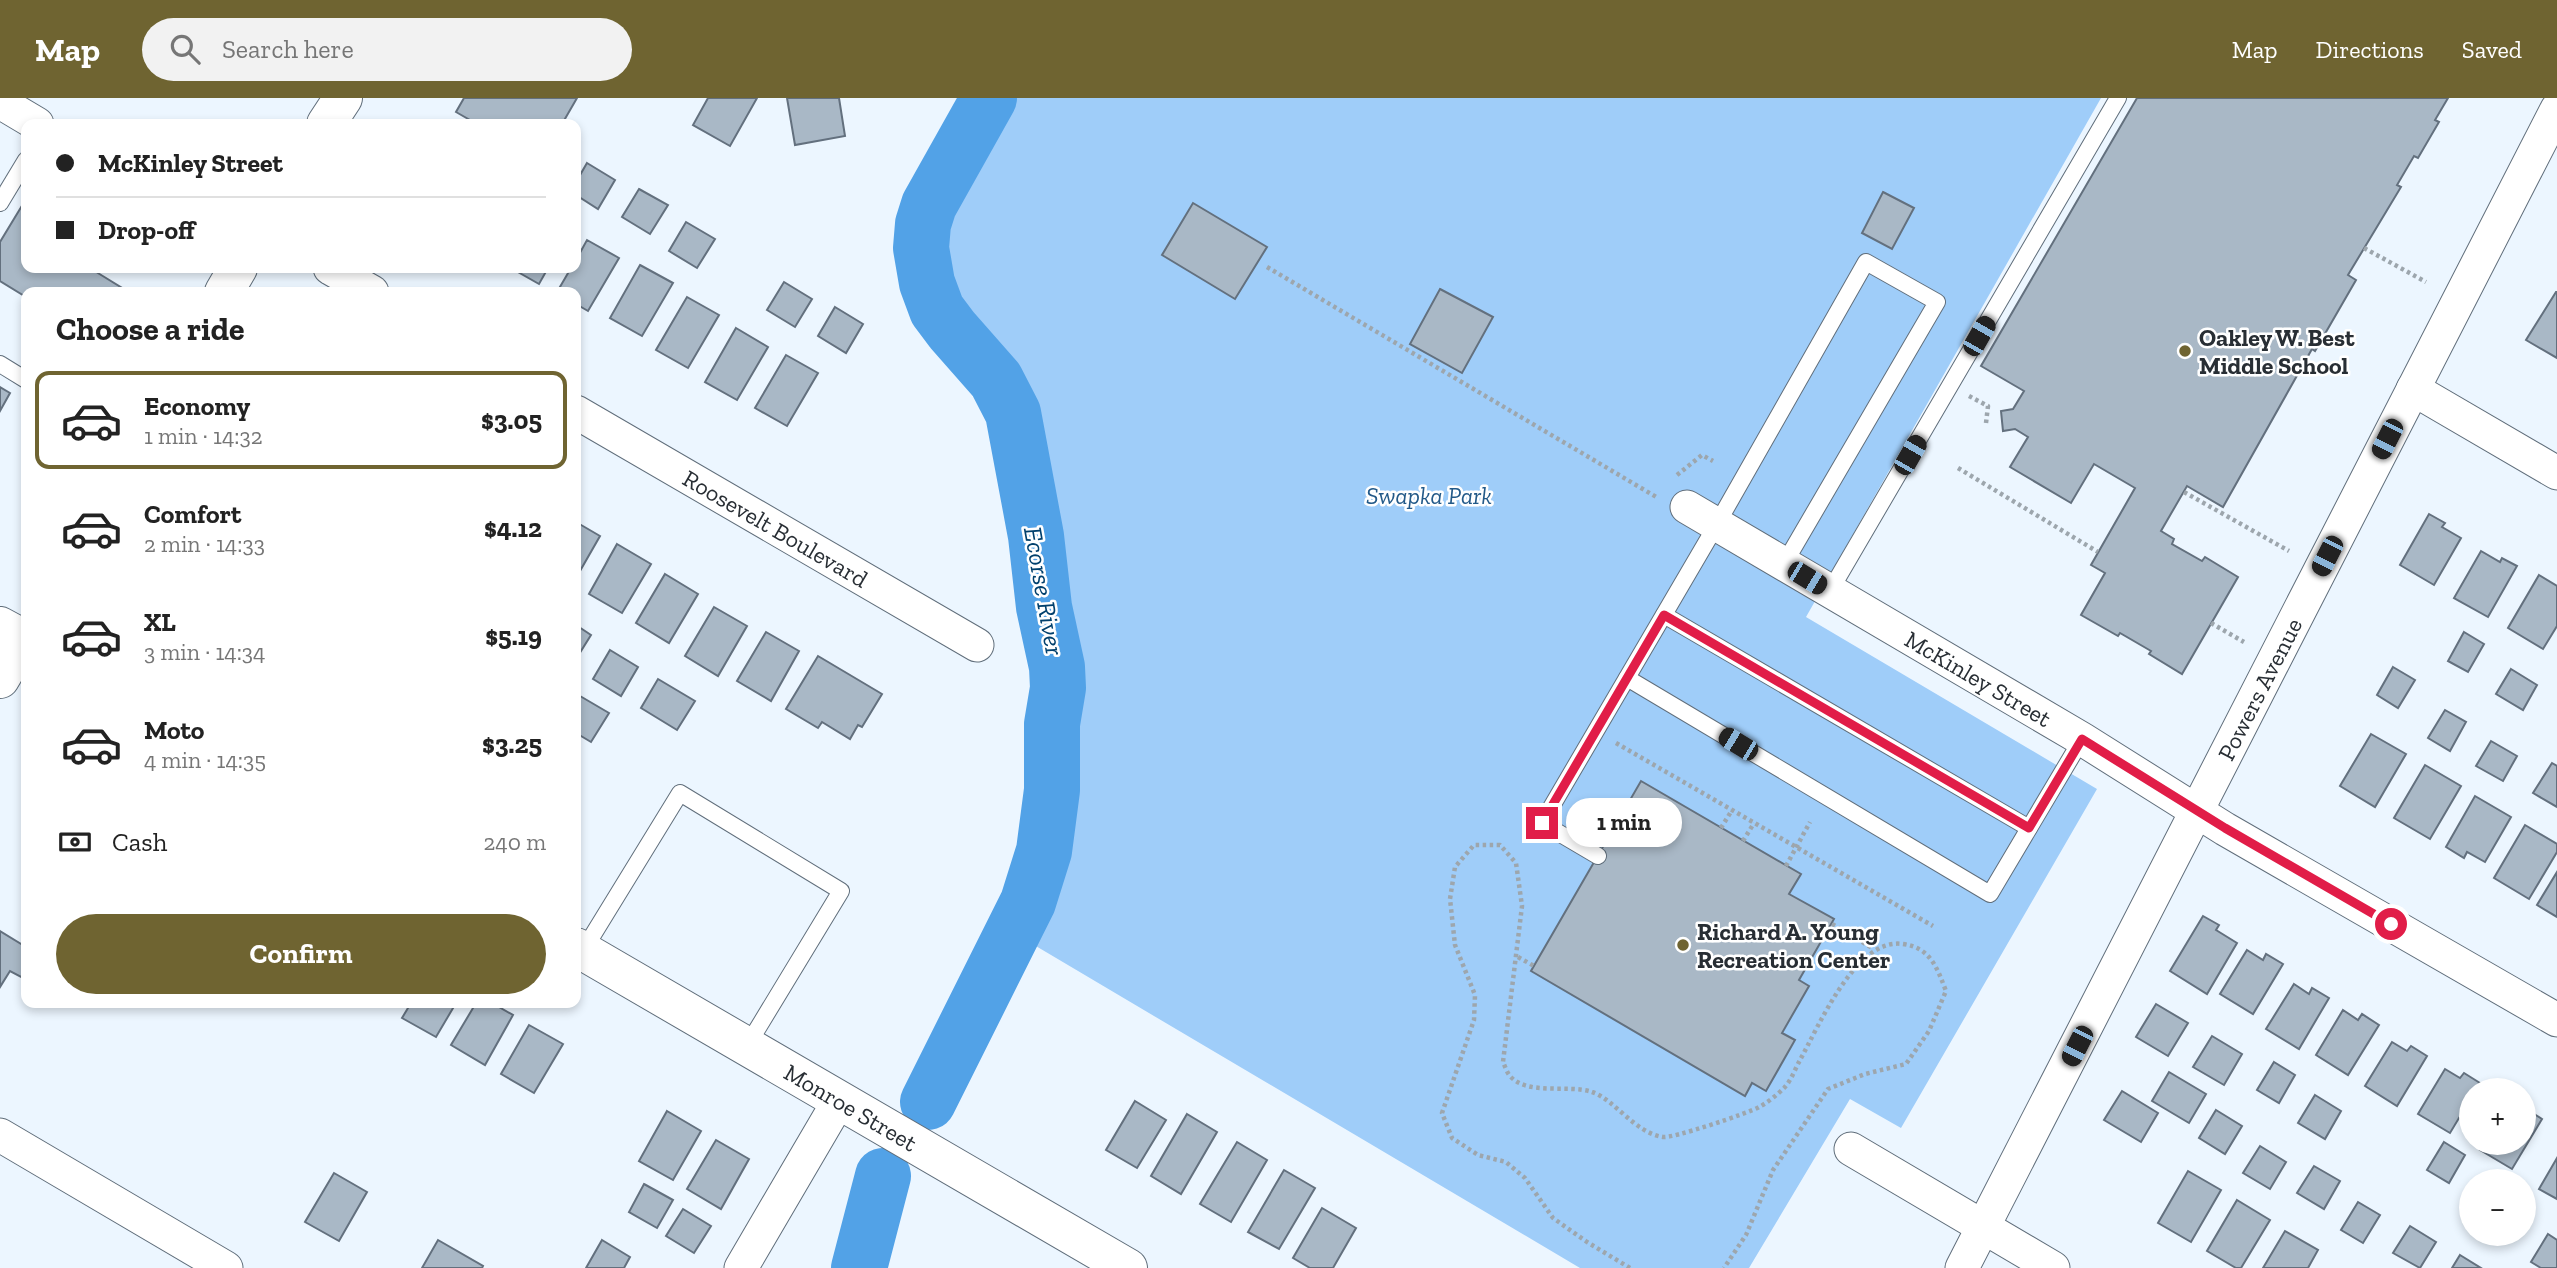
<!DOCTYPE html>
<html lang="en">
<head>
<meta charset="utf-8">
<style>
	:root { --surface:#fff; --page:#f2f2f2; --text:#222; --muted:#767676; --line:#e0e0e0; --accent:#6f6431 }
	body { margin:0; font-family:"Zilla Slab",serif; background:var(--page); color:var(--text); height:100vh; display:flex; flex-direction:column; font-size:26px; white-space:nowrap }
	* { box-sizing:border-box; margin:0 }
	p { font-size:23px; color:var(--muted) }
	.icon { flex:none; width:38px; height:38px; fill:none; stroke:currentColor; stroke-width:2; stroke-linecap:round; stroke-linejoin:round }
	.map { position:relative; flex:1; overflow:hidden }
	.drawer { position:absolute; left:21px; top:189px; width:560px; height:721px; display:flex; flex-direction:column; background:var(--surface); border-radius:14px; box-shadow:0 4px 10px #0003 }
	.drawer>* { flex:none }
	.hud { position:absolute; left:21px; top:21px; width:560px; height:154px; border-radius:14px; box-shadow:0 4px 10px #0003; display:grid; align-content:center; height:154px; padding:0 35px; background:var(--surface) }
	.tools { position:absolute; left:2459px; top:980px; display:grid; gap:14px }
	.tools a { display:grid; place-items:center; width:77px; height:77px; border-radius:50%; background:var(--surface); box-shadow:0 4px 10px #0003; font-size:35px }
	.end { position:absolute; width:32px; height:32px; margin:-16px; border:9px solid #e11d48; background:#fff; box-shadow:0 0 0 4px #fff }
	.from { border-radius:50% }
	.bubble { position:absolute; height:49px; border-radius:24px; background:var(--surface); box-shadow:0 4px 10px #0003; font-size:23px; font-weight:800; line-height:49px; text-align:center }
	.car { position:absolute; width:21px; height:42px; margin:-21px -10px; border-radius:9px; box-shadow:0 0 5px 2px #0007; background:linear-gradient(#222 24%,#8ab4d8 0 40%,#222 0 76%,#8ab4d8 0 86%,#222 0) }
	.hud b { display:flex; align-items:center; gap:24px; height:66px; font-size:26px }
	.hud b+b { border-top:2px solid var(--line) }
	.hud i { width:18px; height:18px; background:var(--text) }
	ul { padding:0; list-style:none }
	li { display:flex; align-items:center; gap:21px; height:98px; margin:0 14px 10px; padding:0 21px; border:4px solid transparent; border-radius:14px }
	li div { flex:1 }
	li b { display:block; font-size:26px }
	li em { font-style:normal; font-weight:800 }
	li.on { border-color:var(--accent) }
	li>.icon { width:63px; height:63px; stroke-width:1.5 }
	h2 { padding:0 35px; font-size:32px; line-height:84px }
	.pay { display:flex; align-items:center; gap:18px; height:77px; padding:0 35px; font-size:26px }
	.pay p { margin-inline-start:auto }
	.action { display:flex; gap:14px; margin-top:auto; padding:14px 35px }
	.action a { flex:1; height:80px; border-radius:42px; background:var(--accent); color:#fff; font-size:28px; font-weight:800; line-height:80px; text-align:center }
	header { display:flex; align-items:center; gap:42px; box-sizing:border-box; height:98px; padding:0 35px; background:var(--accent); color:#fff }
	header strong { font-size:33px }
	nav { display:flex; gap:38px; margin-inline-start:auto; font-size:24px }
	.search { width:490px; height:63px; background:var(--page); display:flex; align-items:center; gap:18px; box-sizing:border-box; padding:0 24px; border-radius:38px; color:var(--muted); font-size:26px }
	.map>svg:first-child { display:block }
</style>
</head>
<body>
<header>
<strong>Map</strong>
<div class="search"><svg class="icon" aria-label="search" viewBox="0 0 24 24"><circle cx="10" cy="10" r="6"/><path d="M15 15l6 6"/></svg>Search here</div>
<nav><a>Map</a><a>Directions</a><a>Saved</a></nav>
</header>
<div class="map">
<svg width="2557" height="1170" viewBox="0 0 2557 1170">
	<rect width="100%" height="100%" fill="#ecf6ff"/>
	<path fill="#9fcdf9" d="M989 0H2101L1806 519 2097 691 1901 1030 1850 1001 1749 1170H1580L1012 834 1028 804 1044 753 1052 692V626L1058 590 1057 569 1044 509 1036 438 1013 315 996 282 952 232 937 212 927 185 921 150 923 126 929 107Z"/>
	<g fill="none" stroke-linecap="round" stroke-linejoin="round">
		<g stroke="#52a2e7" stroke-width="56">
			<path d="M928 1004 1028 804 1044 753 1052 692V626L1058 590 1057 569 1044 509 1036 438 1013 315 996 282 952 232 937 212 927 185 921 150 923 126 929 107 989 0"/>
			<path d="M859 1170 883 1078"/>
		</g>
	</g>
	<g fill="#a9b8c6" stroke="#63707e" stroke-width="2">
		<path d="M464 0H577L562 26H477L456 14Z"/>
		<path d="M708 0H757L730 48 693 27Z"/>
		<path d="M787 0H839L845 38 795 47Z"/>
		<path d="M2137 0H2448L2435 22 2439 24 2418 60 2414 58 2397 87 2401 89 2348 177 2356 182 2315 253 2312 251 2223 409 2187 388 2161 433 2174 441 2172 446 2202 463 2205 459 2238 479 2182 576 2149 556 2151 553 2120 535 2118 538 2081 517 2105 475 2091 467 2135 390 2094 366 2071 405 2010 369 2028 339 2015 331 2003 333 2001 313 2013 311 2024 293 1981 268Z"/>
		<path d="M587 65 615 82 598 111 576 97V84Z"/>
		<path d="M639 91 668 107 650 136 622 119Z"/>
		<path d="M1883 94 1914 110 1892 151 1862 135Z"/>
		<path d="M26 101V170H94L93 172 127 193 126 194H26V199L0 183V144Z"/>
		<path d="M1193 105 1267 149 1235 201 1162 157Z"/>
		<path d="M686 124 715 141 697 170 669 153Z"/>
		<path d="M587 142 619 160 588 213 576 206V194H557L571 170H576V162Z"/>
		<path d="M640 167 673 185 642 238 610 220Z"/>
		<path d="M511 170H548L539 186Z"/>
		<path d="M784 184 812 201 795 229 767 212Z"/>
		<path d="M1440 191 1493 219 1462 275 1410 246Z"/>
		<path d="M2556 194H2557V260L2526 242Z"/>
		<path d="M687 199 719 217 688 270 656 252Z"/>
		<path d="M835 209 863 226 846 255 818 238Z"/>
		<path d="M736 230 768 249 737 302 705 284Z"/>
		<path d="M786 257 818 275 787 328 755 310Z"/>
		<path d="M0 289 10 295 0 313Z"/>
		<path d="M2429 416 2445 425 2442 429 2461 440 2434 487 2400 467Z"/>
		<path d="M576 424 600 438 576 480Z"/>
		<path d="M617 446 651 466 622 515 589 496Z"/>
		<path d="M2481 453 2500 464 2502 460 2517 468 2488 519 2454 500Z"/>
		<path d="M665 476 698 496 669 545 636 525Z"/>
		<path d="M2539 477 2557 488V528L2543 551 2508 530Z"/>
		<path d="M714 509 747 528 718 578 685 558Z"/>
		<path d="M576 527 591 537 576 561Z"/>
		<path d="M766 534 799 553 771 603 737 583Z"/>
		<path d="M2464 534 2484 546 2468 574 2448 563Z"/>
		<path d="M610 552 638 569 621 598 593 581Z"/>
		<path d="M818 558 882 596 862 629 858 627 850 641 822 624 818 630 786 611Z"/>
		<path d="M2393 569 2415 582 2398 610 2377 597Z"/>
		<path d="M2511 571 2537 587 2523 612 2496 596Z"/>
		<path d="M658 581 695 603 677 632 641 610Z"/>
		<path d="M580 598 609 615 591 644 576 635V605Z"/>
		<path d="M2445 612 2466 624 2450 653 2428 640Z"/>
		<path d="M2371 636 2406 656 2375 709 2340 688Z"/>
		<path d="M2491 643 2517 658 2503 683 2476 668Z"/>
		<path d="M2552 665 2557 668V709L2533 695Z"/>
		<path d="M2425 667 2461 688 2430 741 2394 720Z"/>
		<path d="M1641 683 1801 776 1789 796 1834 821 1799 882 1809 888 1782 935 1795 942 1766 993 1752 985 1745 998 1531 873Z"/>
		<path d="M2475 698 2511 719 2485 764 2467 754 2464 760 2446 749Z"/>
		<path d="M2525 727 2557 746V754L2529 801 2494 780Z"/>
		<path d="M2557 774V819L2537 807Z"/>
		<path d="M2203 818 2219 827 2216 832 2237 845 2207 896 2170 873Z"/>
		<path d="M0 833 26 849V875L23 880 10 873 0 889Z"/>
		<path d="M2247 852 2263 862 2266 856 2283 866 2253 916 2220 896Z"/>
		<path d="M2294 886 2309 896 2312 890 2329 900 2299 951 2266 931Z"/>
		<path d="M411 905H456L436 939 402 920Z"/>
		<path d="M476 905H492L513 917 485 967 451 947Z"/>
		<path d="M2156 906 2188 925 2168 958 2136 939Z"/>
		<path d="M2343 912 2358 922 2362 916 2379 927 2348 977 2316 957Z"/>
		<path d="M529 927 563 946 534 995 501 976Z"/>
		<path d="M2212 938 2242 956 2224 987 2193 969Z"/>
		<path d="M2392 944 2407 953 2411 948 2427 958 2397 1008 2365 988Z"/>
		<path d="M2274 964 2295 977 2279 1005 2257 992Z"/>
		<path d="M2445 971 2460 980 2464 975 2480 985 2476 992H2471V1000L2450 1035 2418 1016Z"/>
		<path d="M2169 974 2206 996 2189 1025 2152 1003Z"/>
		<path d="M2122 993 2158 1015 2141 1044 2104 1022Z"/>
		<path d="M2315 997 2341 1013 2325 1041 2298 1025Z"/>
		<path d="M1135 1003 1166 1022 1137 1070 1106 1052Z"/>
		<path d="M2526 1011 2542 1021 2512 1071 2480 1052 2484 1045H2524V1015Z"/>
		<path d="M2216 1012 2242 1028 2225 1056 2199 1040Z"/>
		<path d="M667 1013 701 1033 673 1082 639 1063Z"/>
		<path d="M1187 1016 1217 1034 1181 1096 1151 1078Z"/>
		<path d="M716 1042 749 1061 721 1111 687 1091Z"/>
		<path d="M1237 1044 1267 1062 1231 1124 1200 1106Z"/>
		<path d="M2444 1044 2465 1057 2449 1085 2427 1072Z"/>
		<path d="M2260 1048 2286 1064 2270 1091 2243 1075Z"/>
		<path d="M2557 1060V1101L2539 1091Z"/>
		<path d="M2314 1068 2340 1083 2324 1111 2297 1095Z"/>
		<path d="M1284 1072 1315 1090 1279 1151 1248 1134Z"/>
		<path d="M2188 1073 2221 1092 2191 1144 2158 1125Z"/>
		<path d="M334 1075 367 1094 339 1143 305 1124Z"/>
		<path d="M644 1086 673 1102 657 1130 629 1114Z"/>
		<path d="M2237 1102 2270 1122 2241 1170H2236L2207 1153Z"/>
		<path d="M2358 1104 2380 1117 2363 1145 2341 1132Z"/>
		<path d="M1322 1110 1356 1130 1333 1170H1310L1293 1160Z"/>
		<path d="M683 1111 711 1128 694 1155 666 1138Z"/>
		<path d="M2410 1128 2436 1144 2420 1170 2393 1155Z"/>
		<path d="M2285 1133 2318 1152 2308 1170H2263Z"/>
		<path d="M2548 1136 2557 1142V1170H2541L2531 1164Z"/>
		<path d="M438 1142 483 1168 482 1170H422Z"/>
		<path d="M602 1142 630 1159 624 1170H586Z"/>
		<path d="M2460 1157 2481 1170H2452Z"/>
	</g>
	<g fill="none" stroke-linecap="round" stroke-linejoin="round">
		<defs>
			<g id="service">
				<path d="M0 105 26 62"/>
				<path d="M0 266 26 282"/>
				<path d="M1830 493 2118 0"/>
				<path d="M1664 517 2029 730"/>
				<path d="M1627 580 1990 796 2082 641"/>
				<path d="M1598 758 1542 725 1717 426 1866 164 1937 204 1784 466"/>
				<path d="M583 853 680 695 841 793 747 948"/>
			</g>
			<g id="minor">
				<path d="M0 4 37 26"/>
				<path d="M330 170 372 194"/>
				<path d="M2413 291 2557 375"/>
				<path id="s1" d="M576 314 977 547"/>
				<path id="s2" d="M1687 409 2082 641 2225 731 2557 922"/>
				<path d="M0 1037 226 1170"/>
				<path d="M1851 1051 2053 1170"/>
				<path d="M741 1170 840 1001"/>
				<path id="s3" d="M1962 1170 2557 11"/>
			</g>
			<g id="tertiary">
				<path d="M0 528 26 542"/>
				<path id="s4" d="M576 849 1128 1170"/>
			</g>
			<g id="secondary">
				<path d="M326 26 343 0"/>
				<path d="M224 194 238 170"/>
				<path d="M0 581 26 537"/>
			</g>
		</defs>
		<use href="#service" stroke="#606e7b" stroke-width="18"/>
		<use href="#minor" stroke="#606e7b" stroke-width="35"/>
		<use href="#tertiary" stroke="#606e7b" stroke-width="40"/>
		<use href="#secondary" stroke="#606e7b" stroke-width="40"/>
		<g stroke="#9da6ad" stroke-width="4.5" stroke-dasharray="3.5 3.5" stroke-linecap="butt">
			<path d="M2364 150 2426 184"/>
			<path d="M1267 169 1658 400"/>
			<path d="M1969 298 1988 308 1986 325"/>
			<path d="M1958 370 2098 454"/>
			<path d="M1677 377 1702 357 1713 363"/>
			<path d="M2184 394 2289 453"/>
			<path d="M2211 525 2244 544"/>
			<path d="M1616 645 1933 828"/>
			<path d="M1721 730 1732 712"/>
			<path d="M1743 743 1754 725"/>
			<path d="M1786 768 1810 724"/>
			<path d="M1832 826 1874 851"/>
			<path d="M1518 859 1534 868"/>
			<path d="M1630 1170 1587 1144 1553 1120 1525 1080 1506 1064 1478 1057 1452 1040 1442 1015 1474 922 1475 897 1455 847 1450 801 1455 769 1474 747H1500L1516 765 1522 808 1503 964C1505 968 1507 975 1510 978 1527 998 1569 986 1592 994 1614 1001 1635 1035 1663 1039 1671 1041 1749 1015 1759 1009 1767 1005 1777 997 1784 990 1791 983 1795 971 1800 962 1819 928 1856 839 1903 846 1931 850 1937 870 1946 893L1929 933 1906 966 1865 976 1828 991 1773 1072 1746 1137 1724 1170"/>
		</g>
		<use href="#service" stroke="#fff" stroke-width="16"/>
		<use href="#minor" stroke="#fff" stroke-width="33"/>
		<use href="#tertiary" stroke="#fff" stroke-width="38"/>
		<use href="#secondary" stroke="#fff" stroke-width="38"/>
	</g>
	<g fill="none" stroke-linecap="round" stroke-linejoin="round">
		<path stroke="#e11d48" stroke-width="9" d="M1542 725 1664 517 2029 730 2082 641 2225 730 2391 826"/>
	</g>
	<g fill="#6f6431" stroke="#fff" stroke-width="2.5">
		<circle cx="2185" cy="253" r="7"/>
		<circle cx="1683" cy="847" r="7"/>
	</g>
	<g text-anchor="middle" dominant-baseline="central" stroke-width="5" stroke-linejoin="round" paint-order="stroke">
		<g font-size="24" font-weight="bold" fill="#282e34" stroke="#fff" text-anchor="start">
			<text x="2199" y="239">Oakley W. Best<tspan x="2199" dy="28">Middle School</tspan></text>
			<text x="1697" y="833">Richard A. Young<tspan x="1697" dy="28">Recreation Center</tspan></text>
		</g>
		<g font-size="24" font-style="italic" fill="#235a89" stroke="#fff">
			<text x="1429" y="397">Swapka Park</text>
		</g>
		<g font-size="24" fill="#282e34" stroke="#fff">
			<text stroke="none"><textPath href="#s1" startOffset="231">Roosevelt Boulevard</textPath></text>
			<text stroke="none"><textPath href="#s2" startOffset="338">McKinley Street</textPath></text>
			<text stroke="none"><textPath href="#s3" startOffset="651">Powers Avenue</textPath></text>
			<text stroke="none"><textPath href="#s4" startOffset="318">Monroe Street</textPath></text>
		</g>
		<g font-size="26" font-style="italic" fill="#01406d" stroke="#fff">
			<text transform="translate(1044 493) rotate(80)">Ecorse River</text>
		</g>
	</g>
</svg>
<div class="tools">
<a>+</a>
<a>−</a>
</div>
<i class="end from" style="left:2391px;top:826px"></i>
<i class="end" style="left:1542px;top:725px"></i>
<div class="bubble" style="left:1566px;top:700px;width:116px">1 min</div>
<i class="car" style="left:1979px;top:238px;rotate:30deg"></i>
<i class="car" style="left:2387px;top:341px;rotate:207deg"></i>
<i class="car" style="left:1910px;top:357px;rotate:30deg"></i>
<i class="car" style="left:2327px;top:458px;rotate:207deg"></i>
<i class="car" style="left:1807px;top:480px;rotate:121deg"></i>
<i class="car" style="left:1738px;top:646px;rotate:301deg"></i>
<i class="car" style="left:2077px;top:948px;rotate:207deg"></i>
<div class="hud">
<b><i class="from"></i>McKinley Street</b>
<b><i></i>Drop-off</b>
</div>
<section class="drawer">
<h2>Choose a ride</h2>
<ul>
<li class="on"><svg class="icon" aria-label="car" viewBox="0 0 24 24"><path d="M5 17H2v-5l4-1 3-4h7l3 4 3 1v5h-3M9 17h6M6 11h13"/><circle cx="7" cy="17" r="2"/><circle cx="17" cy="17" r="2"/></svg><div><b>Economy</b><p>1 min · 14:32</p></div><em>$3.05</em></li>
<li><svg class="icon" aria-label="car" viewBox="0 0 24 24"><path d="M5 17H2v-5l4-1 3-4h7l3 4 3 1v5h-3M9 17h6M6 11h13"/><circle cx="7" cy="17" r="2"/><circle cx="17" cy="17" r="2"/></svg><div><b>Comfort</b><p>2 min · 14:33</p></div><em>$4.12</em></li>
<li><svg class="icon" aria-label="car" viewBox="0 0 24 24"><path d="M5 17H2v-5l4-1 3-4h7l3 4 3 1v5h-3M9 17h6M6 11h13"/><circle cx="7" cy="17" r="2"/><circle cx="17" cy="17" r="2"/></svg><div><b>XL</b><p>3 min · 14:34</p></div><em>$5.19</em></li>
<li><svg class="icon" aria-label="car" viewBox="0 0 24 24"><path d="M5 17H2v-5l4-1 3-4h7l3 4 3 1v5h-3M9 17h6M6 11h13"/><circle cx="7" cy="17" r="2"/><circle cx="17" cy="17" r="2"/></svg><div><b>Moto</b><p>4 min · 14:35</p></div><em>$3.25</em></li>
</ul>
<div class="pay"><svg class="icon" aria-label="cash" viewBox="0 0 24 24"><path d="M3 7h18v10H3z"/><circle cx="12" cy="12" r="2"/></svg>Cash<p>240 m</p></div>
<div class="action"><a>Confirm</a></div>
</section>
</div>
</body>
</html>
